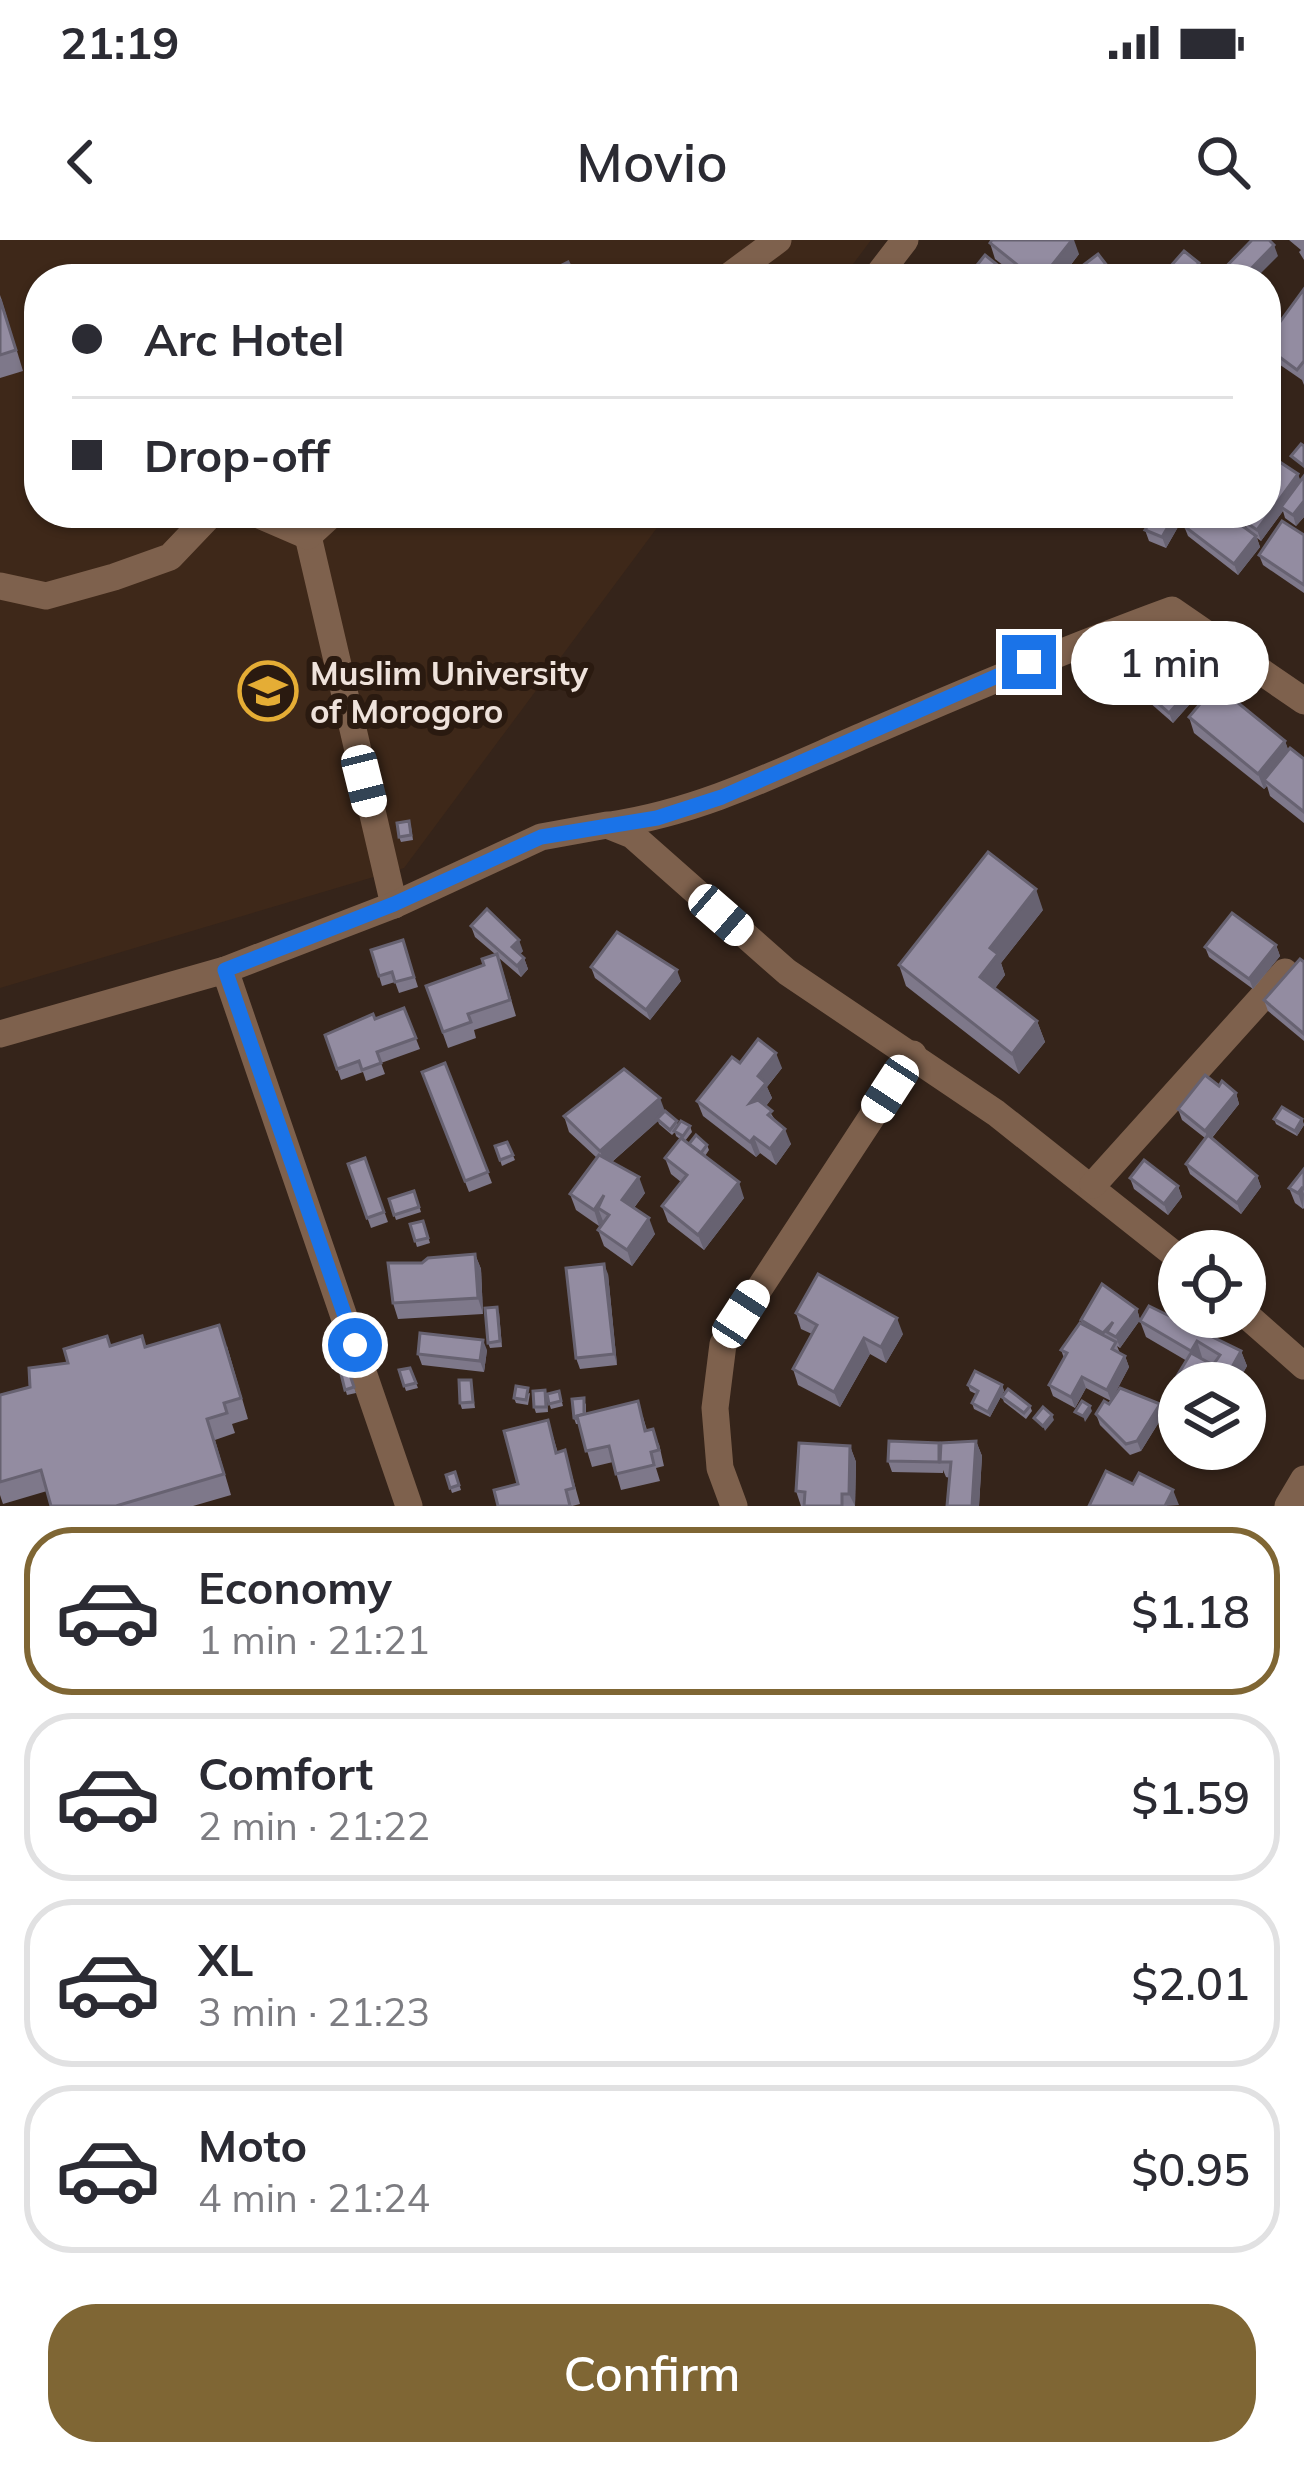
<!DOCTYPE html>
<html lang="en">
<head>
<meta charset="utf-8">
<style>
	:root { --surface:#fff; --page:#f7f7f7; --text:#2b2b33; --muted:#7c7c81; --line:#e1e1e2; --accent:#7f6634 }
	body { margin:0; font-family:Mulish,sans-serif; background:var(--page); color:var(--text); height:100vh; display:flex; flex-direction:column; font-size:45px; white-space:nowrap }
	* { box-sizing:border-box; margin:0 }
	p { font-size:39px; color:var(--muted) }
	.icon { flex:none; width:66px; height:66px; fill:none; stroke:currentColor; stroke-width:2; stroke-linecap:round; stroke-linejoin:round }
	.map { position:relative; height:1266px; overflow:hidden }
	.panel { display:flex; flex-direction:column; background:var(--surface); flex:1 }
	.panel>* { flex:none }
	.hud { position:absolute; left:24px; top:24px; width:1257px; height:264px; border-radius:48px; box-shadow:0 3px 9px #0004; display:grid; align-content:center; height:264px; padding:0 48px; background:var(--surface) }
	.fabs { position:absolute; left:1158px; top:990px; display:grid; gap:24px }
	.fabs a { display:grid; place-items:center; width:108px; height:108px; border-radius:50%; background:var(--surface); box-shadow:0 3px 9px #0004; font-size:60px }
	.end { position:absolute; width:54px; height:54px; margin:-27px; border:15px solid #1a73e8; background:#fff; box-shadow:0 0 0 6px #fff }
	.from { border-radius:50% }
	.bubble { position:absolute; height:84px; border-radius:42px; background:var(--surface); box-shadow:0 3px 9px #0004; font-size:39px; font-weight:600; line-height:84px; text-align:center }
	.car { position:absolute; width:36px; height:72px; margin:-36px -18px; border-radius:15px; box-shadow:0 0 9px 3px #0007; background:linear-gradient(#fff 24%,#345 0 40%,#fff 0 76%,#345 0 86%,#fff 0) }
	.hud b { display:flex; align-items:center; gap:42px; height:114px; font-size:45px }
	.hud b+b { border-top:3px solid var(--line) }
	.hud i { width:30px; height:30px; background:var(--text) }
	ul { padding:21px 0 0; list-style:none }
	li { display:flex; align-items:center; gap:36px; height:168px; margin:0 24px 18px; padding:0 24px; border:6px solid var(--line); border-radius:48px }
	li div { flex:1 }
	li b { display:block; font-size:45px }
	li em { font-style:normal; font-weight:600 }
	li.current { border-color:var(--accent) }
	li>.icon { width:108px; height:108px; stroke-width:1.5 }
	.action { display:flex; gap:24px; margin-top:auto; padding:24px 48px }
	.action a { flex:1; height:138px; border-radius:48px; background:var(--accent); color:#fff; font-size:48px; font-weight:600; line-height:138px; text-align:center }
	.status { display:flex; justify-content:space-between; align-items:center; height:84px; padding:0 60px; background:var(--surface); direction:ltr }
	.status svg { height:33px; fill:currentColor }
	header { display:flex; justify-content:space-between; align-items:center; height:156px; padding:0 48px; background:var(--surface); font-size:54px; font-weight:600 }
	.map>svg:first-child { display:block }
</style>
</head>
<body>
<div class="status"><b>21:19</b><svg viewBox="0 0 49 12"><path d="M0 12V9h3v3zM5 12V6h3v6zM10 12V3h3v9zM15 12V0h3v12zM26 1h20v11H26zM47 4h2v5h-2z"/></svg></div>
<header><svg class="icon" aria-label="back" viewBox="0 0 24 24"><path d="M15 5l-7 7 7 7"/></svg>Movio<svg class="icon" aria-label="search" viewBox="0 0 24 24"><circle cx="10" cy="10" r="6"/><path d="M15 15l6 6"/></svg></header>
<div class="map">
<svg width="1304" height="1266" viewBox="0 0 1304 1266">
	<rect width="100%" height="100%" fill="#35241a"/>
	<path fill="#3e2819" d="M0 0H871L842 39H39V273H668L404 628 0 748Z"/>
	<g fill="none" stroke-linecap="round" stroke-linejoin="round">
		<g stroke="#7e614d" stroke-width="27">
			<path d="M725 39 778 0"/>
			<path d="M875 39 905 0"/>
			<path d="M333 273 308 296 394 665"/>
			<path d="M0 346 46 356 114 337 170 317 211 274H257L308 296"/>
			<path d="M610 585C701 572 783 530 867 494 968 450 1068 408 1172 370L1304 461"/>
			<path d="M225 730 394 665 541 597 607 585 632 595 787 732 996 873 1179 1018"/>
			<path d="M0 794 225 730 409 1266"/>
			<path d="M1093 945 1285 732"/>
			<path d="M1245 1074 1304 1126"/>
			<path d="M734 1266 720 1228 715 1168 723 1104 913 814"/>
			<path d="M1288 1266 1304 1239"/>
		</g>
	</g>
	<g fill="#7e788a">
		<path d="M1289 0H1304V20L1299 12 1301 10Z"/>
		<path d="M990 3 1079 14 1060 39H1021L995 19Z"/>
		<path d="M1304 49V145L1302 140 1267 116 1266 113V101Z"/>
		<path d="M0 55 23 131 0 138Z"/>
		<path d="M1266 213 1298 234 1300 241 1304 236V277L1296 286 1285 278 1283 271 1261 301 1257 298 1260 307 1238 335 1188 296 1184 286 1247 289 1244 281 1267 247Z"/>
		<path d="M1141 273H1186L1166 308 1149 301 1145 290 1150 283Z"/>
		<path d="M1304 295V353L1263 325 1259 315Z"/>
		<path d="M1137 445 1205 447 1173 483 1141 455Z"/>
		<path d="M1189 477 1285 501 1288 510 1304 519V583L1270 556 1267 546 1264 549 1194 493Z"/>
		<path d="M411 587 413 600 401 602 399 597Z"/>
		<path d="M1043 670 1001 723 1005 735 995 748 1037 781 1045 802 1019 834 906 746 899 725Z"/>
		<path d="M471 686 523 711 520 714 524 718 528 729 521 737 499 718 516 776 474 790 476 798 448 808 426 746 484 725 495 714 475 697Z"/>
		<path d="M403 700 418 747 399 753 395 742 382 746 371 710Z"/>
		<path d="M1276 705 1280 716 1253 749 1209 717 1205 707Z"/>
		<path d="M1304 722V801L1268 771 1264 760Z"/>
		<path d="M591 727 681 741 650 780 595 738Z"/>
		<path d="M404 768 420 809 381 823 385 834 366 841 363 832 341 840 325 795Z"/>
		<path d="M445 823 492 943 469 952 422 832Z"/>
		<path d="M740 823 782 828 767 847 772 858 766 866 791 904 776 925 760 913 756 917 703 876 697 861Z"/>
		<path d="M1219 846 1236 853 1239 864 1212 898 1257 936 1261 947 1241 974 1190 934 1186 924 1205 898 1182 880 1178 869Z"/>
		<path d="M665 871 679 885 690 886 692 892 685 901 689 904 707 905 709 910 705 916 744 958 704 1010 668 982 662 966 681 942 671 934 665 918 680 899 676 896 675 892 672 895 659 884 658 881 612 922 645 953 634 968 655 994 632 1026 604 1006 598 990 603 981 599 986 576 970 570 954 597 918 569 892 564 876Z"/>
		<path d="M1274 879H1302L1304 885 1297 896 1276 884Z"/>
		<path d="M507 902 515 920 502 926 495 906Z"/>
		<path d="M365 918 388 982 371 988 348 924Z"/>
		<path d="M1304 929V968L1303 969 1295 963 1289 948Z"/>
		<path d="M1130 938 1178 946 1182 957 1168 975 1134 949Z"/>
		<path d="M414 951 421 972 396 980 389 959Z"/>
		<path d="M423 981 430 1003 417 1007 410 984Z"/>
		<path d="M475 1014 481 1029 483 1074 398 1079 393 1063 422 1023Z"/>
		<path d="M608 1034 617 1125 580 1129 576 1118Z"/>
		<path d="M1137 1069 1140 1080 1120 1108 1117 1106 1120 1113 1125 1116 1129 1127 1111 1161 1086 1148 1075 1168 1053 1156 1049 1145 1064 1118 1061 1110 1082 1084 1081 1080Z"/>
		<path d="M499 1072 502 1107 490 1108 488 1103Z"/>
		<path d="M796 1073 903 1094 886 1123 870 1114 840 1167 798 1145 793 1129 812 1094 801 1089Z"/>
		<path d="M1140 1081 1241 1111 1247 1126 1238 1142 1179 1143V1174L1171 1170 1166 1154 1187 1121 1146 1097Z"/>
		<path d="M111 1106H227L248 1179 232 1184 235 1193 215 1200 231 1255 193 1266H51L47 1251 3 1264 0 1255V1155L30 1147 68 1123Z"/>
		<path d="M487 1110 484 1132 422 1125 418 1114Z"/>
		<path d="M410 1128 418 1148 406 1151 399 1130Z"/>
		<path d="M349 1132 356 1153 347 1155 341 1134Z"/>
		<path d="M471 1140 475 1168 462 1169 460 1163Z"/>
		<path d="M968 1145H1002L1004 1151 990 1177 974 1169 972 1163 976 1154 970 1151Z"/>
		<path d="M559 1151 563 1166 551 1169 547 1157 548 1172 536 1173 534 1167 547 1154Z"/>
		<path d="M530 1153 528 1165 516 1163 514 1158Z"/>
		<path d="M1002 1157 1030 1166 1032 1171 1026 1179 1004 1162Z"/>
		<path d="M586 1163V1174L643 1177 647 1190 659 1204 664 1226 656 1228 660 1241 621 1250 613 1222 592 1227 579 1184H576L574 1178Z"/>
		<path d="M1109 1164H1160L1164 1174 1141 1211 1130 1215 1100 1185 1096 1174Z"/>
		<path d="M548 1180 558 1213 565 1210 580 1264 572 1266 518 1244Z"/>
		<path d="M976 1201 982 1216 979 1266H947L950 1238 946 1237 943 1230V1233L892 1232 888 1221 939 1203Z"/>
		<path d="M850 1206 856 1222 855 1266H801L796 1251Z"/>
		<path d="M455 1232 461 1250 452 1253 446 1235Z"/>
	</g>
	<g fill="#676271">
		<path d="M1072 0H1074L1079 14 1060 39H1041Z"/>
		<path d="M1274 5 1278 16 1255 39H1241Z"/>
		<path d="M1199 23 1201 29 1191 39H1184Z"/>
		<path d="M1108 27 1111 38 1110 39H1091Z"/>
		<path d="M1279 185 1281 190 1272 203 1270 197Z"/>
		<path d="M1298 234 1302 245 1281 267 1283 271 1261 301 1257 290Z"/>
		<path d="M1304 261V277L1296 286 1293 275Z"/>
		<path d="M1176 273H1186L1166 308 1162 297Z"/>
		<path d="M1256 296 1260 307 1238 335 1234 324Z"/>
		<path d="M1202 436 1205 447 1173 483 1169 473Z"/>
		<path d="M1285 501 1291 517 1264 540 1267 546 1264 549 1258 534Z"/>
		<path d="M1036 649 1043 670 1001 723 1005 735 988 758 980 737 990 708Z"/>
		<path d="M519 700 523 711 516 718 512 707Z"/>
		<path d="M1276 705 1280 716 1253 749 1249 739Z"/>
		<path d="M524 718 528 729 521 737 517 726Z"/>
		<path d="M677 730 681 741 650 780 646 770Z"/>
		<path d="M1037 781 1045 802 1019 834 1012 814Z"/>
		<path d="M776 813 782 828 767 847 772 858 756 879 750 863 758 836Z"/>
		<path d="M1236 853 1239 864 1209 901 1205 891Z"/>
		<path d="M660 858 666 874 606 927 600 911Z"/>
		<path d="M1302 879 1304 885 1297 896 1295 891Z"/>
		<path d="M785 889 791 904 776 925 770 909Z"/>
		<path d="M754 897 760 913 756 917 750 902Z"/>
		<path d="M1257 936 1261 947 1241 974 1237 963Z"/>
		<path d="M639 937 645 953 628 975 622 960Z"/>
		<path d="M739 942 744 958 704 1010 698 995Z"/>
		<path d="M1178 946 1182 957 1168 975 1164 964Z"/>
		<path d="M1302 948 1304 954 1303 969 1298 953Z"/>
		<path d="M604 955 598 968 603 981 599 986 594 970Z"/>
		<path d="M649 978 655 994 632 1026 627 1010Z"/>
		<path d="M475 1014 481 1029 483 1074 478 1058Z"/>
		<path d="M604 1024 608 1034 617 1125 614 1114Z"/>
		<path d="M1137 1069 1140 1080 1120 1108 1116 1097Z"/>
		<path d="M897 1078 903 1094 886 1123 881 1107Z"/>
		<path d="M864 1098 870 1114 840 1167 834 1152Z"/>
		<path d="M483 1100 487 1110 484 1132 480 1121Z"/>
		<path d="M1197 1101 1202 1117 1197 1126 1191 1111Z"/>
		<path d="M1241 1111 1247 1126 1237 1143 1227 1136Z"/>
		<path d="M1125 1116 1129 1127 1111 1161 1107 1150Z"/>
		<path d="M1082 1137 1086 1148 1075 1168 1071 1157Z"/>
		<path d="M1002 1145 1004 1151 990 1177 988 1172Z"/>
		<path d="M1247 1147 1253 1163 1247 1172 1252 1183 1245 1195V1151Z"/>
		<path d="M1160 1164 1164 1174 1141 1211 1137 1201Z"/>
		<path d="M1090 1166 1092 1171 1085 1182 1083 1176Z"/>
		<path d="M1052 1175 1054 1180 1045 1191 1043 1186Z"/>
		<path d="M976 1201 982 1216 979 1266H972Z"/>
		<path d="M850 1206 856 1222 855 1266 849 1254Z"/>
		<path d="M1173 1250 1179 1265 1165 1266Z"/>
	</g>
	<g fill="#938ca1" stroke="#676271" stroke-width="3">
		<path d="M992 0H1072L1041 39H1035L990 3Z"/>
		<path d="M1252 0H1269L1274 5 1241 39H1214Z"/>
		<path d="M1184 11 1199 23 1184 39H1166L1162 36Z"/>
		<path d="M1098 14 1108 27 1091 39H1065Z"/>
		<path d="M985 15 1015 39H966Z"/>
		<path d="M568 22 576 39H534Z"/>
		<path d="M1304 49V121L1297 130 1266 107V101Z"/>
		<path d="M0 59 16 110 0 115Z"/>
		<path d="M1266 176 1279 185 1270 197 1266 195Z"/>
		<path d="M1301 204 1304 206V226L1291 216Z"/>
		<path d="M1266 213 1298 234 1257 290 1244 281 1250 273H1266V249L1271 242 1266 238Z"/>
		<path d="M1304 236V261L1293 275 1281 267Z"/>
		<path d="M1147 273H1176L1162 297 1145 290 1152 279Z"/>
		<path d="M1194 273H1225L1256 296 1234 324 1184 286Z"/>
		<path d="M1282 281 1304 295V345L1259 315Z"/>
		<path d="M1169 408 1202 436 1169 473 1137 445Z"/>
		<path d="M1216 445 1285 501 1258 534 1189 477Z"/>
		<path d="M1290 508 1304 519V572L1264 540Z"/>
		<path d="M409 581 411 595 399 597 397 583Z"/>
		<path d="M988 612 1036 649 990 708 998 714 980 737 1037 781 1012 814 899 725Z"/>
		<path d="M487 669 519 700 512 707 524 718 517 726 471 686Z"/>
		<path d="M1232 673 1276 705 1249 739 1205 707Z"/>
		<path d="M617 692 677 730 646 770 591 727Z"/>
		<path d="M403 700 414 737 395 742 392 732 379 736 371 710Z"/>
		<path d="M497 714 510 760 468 774 471 782 443 792 426 746 484 725 482 719Z"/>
		<path d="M1300 719 1304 722V794L1264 760Z"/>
		<path d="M404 768 416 798 377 812 381 823 362 830 359 821 337 829 325 795 373 774 375 779Z"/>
		<path d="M758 799 776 813 758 836 766 843 750 863 758 860 772 871 768 875 785 889 770 909 754 897 750 902 697 861 732 817 740 823Z"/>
		<path d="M445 823 488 932 465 941 422 832Z"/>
		<path d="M624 829 660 858 600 911 564 876Z"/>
		<path d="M1205 835 1219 846 1222 841 1236 853 1205 891 1178 869Z"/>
		<path d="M1282 867 1302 879 1295 891 1274 879Z"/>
		<path d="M665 871 677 881 670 890 657 879Z"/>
		<path d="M681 881 690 886 683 896 674 891Z"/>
		<path d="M696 895 707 905 701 913 689 904Z"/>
		<path d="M1208 895 1257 936 1237 963 1186 924Z"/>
		<path d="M681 898 739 942 698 995 662 966 687 935 665 918Z"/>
		<path d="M507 902 513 915 500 920 495 906Z"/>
		<path d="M599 915 639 937 622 960 649 978 627 1010 598 990 609 975 598 968 604 955 594 970 570 954Z"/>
		<path d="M365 918 384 972 367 978 348 924Z"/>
		<path d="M1144 920 1178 946 1164 964 1130 938Z"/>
		<path d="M1304 929V949L1302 948 1298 953 1289 948Z"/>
		<path d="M414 951 419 967 394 975 389 959Z"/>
		<path d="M423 981 428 998 415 1001 410 984Z"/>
		<path d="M475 1014 478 1058 393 1063 388 1023H422L428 1018Z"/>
		<path d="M604 1024 614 1114 576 1118 566 1028Z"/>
		<path d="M818 1034 897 1078 881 1107 864 1098 834 1152 793 1129 817 1085 796 1073Z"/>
		<path d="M1102 1044 1137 1069 1116 1097 1107 1092 1113 1082 1103 1093 1081 1080Z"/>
		<path d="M1149 1066 1241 1111 1227 1136 1239 1143H1179V1162L1166 1154 1191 1113 1213 1125 1220 1115 1197 1101 1191 1111 1140 1081Z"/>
		<path d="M497 1067 500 1101 488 1103 485 1068Z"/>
		<path d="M1080 1083 1116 1102 1112 1109 1125 1116 1107 1150 1082 1137 1071 1157 1049 1145 1067 1113 1061 1110Z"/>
		<path d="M219 1085 241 1158 224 1163 227 1173 207 1179 224 1234 116 1266H51L41 1230 0 1242V1155L30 1147 29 1128 68 1123 64 1109 107 1096 110 1106 142 1096 145 1107Z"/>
		<path d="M420 1093 483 1100 480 1121 418 1114Z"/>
		<path d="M410 1128 416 1143 404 1146 399 1130Z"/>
		<path d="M975 1131 1002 1145 988 1172 972 1163 978 1151 968 1145Z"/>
		<path d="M349 1132 354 1147 345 1150 341 1134Z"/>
		<path d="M459 1140H471L473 1162 460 1163Z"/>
		<path d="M516 1146 528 1148 526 1160 514 1158Z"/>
		<path d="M1120 1148 1160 1164 1137 1201 1126 1204 1096 1174 1104 1161 1109 1164Z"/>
		<path d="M1008 1149 1030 1166 1024 1173 1002 1157Z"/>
		<path d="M545 1150 546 1167H534L533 1151Z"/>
		<path d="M559 1151 561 1161 549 1164 547 1154Z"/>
		<path d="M584 1158V1174L577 1176 578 1179 574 1178 572 1159Z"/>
		<path d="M638 1161 645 1191 653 1189 659 1210 651 1212 654 1225 616 1234 609 1206 586 1211 577 1176Z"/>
		<path d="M1082 1161 1090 1166 1083 1176 1075 1172Z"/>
		<path d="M1043 1167 1052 1175 1043 1186 1034 1178Z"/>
		<path d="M548 1180 556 1213 565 1210 574 1248 566 1250 570 1266H498L494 1250 518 1244 504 1191Z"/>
		<path d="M889 1201 939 1203V1222L888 1221Z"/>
		<path d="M976 1201 972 1266H947L951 1222H940L941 1203Z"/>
		<path d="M799 1203 850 1206 849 1254H842V1266H804L805 1252 796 1251Z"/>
		<path d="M1106 1231 1133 1244 1139 1233 1173 1250 1165 1266H1089Z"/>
		<path d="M455 1232 459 1245 450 1248 446 1235Z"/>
	</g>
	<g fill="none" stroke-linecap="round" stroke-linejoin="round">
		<path stroke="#1a73e8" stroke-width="15" d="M355 1105 225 730 394 664 541 597 657 578 722 557 1029 422"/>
	</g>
	<defs>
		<symbol id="university-ring" viewBox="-11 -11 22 22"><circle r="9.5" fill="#2a1a10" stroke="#e5ad35" stroke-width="1.5"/><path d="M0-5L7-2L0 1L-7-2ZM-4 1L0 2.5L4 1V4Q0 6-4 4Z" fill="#e5ad35"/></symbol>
	</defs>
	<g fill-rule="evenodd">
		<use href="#university-ring" x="235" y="418" width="66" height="66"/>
	</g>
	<g text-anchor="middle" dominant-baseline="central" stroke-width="12" stroke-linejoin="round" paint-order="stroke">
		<g font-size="33" font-weight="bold" fill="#eee2db" stroke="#2a1a10" text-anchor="start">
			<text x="310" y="432">Muslim University<tspan x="310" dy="38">of Morogoro</tspan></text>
		</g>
	</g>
</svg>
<div class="fabs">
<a><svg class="icon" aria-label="locate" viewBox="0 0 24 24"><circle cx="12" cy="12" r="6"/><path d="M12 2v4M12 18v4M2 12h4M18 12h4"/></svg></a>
<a><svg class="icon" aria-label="layers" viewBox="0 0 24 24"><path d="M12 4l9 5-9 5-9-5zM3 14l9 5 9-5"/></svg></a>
</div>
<i class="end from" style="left:355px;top:1105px"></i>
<i class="end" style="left:1029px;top:422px"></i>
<div class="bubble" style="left:1071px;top:381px;width:198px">1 min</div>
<i class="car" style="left:364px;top:541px;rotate:166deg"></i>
<i class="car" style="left:721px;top:675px;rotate:131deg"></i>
<i class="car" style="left:890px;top:849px;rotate:213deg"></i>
<i class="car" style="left:741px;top:1074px;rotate:33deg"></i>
<div class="hud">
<b><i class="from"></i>Arc Hotel</b>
<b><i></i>Drop-off</b>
</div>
</div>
<section class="panel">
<ul>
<li class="current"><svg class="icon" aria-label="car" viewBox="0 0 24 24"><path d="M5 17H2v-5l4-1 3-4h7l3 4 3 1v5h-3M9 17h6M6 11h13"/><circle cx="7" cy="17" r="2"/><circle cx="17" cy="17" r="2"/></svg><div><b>Economy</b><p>1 min · 21:21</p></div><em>$1.18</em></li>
<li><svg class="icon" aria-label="car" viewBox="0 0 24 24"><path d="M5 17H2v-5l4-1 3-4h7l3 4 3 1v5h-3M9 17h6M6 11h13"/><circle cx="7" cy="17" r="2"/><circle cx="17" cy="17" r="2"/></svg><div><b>Comfort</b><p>2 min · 21:22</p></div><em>$1.59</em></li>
<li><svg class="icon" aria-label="car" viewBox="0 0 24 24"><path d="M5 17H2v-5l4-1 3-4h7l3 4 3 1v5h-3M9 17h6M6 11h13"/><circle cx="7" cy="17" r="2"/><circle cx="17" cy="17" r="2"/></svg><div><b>XL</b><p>3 min · 21:23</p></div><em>$2.01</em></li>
<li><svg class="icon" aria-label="car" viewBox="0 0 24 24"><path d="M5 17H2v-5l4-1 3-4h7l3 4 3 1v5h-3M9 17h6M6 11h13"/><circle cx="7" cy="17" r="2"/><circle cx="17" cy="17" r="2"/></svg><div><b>Moto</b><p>4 min · 21:24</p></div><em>$0.95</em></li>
</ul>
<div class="action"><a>Confirm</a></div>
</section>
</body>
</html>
